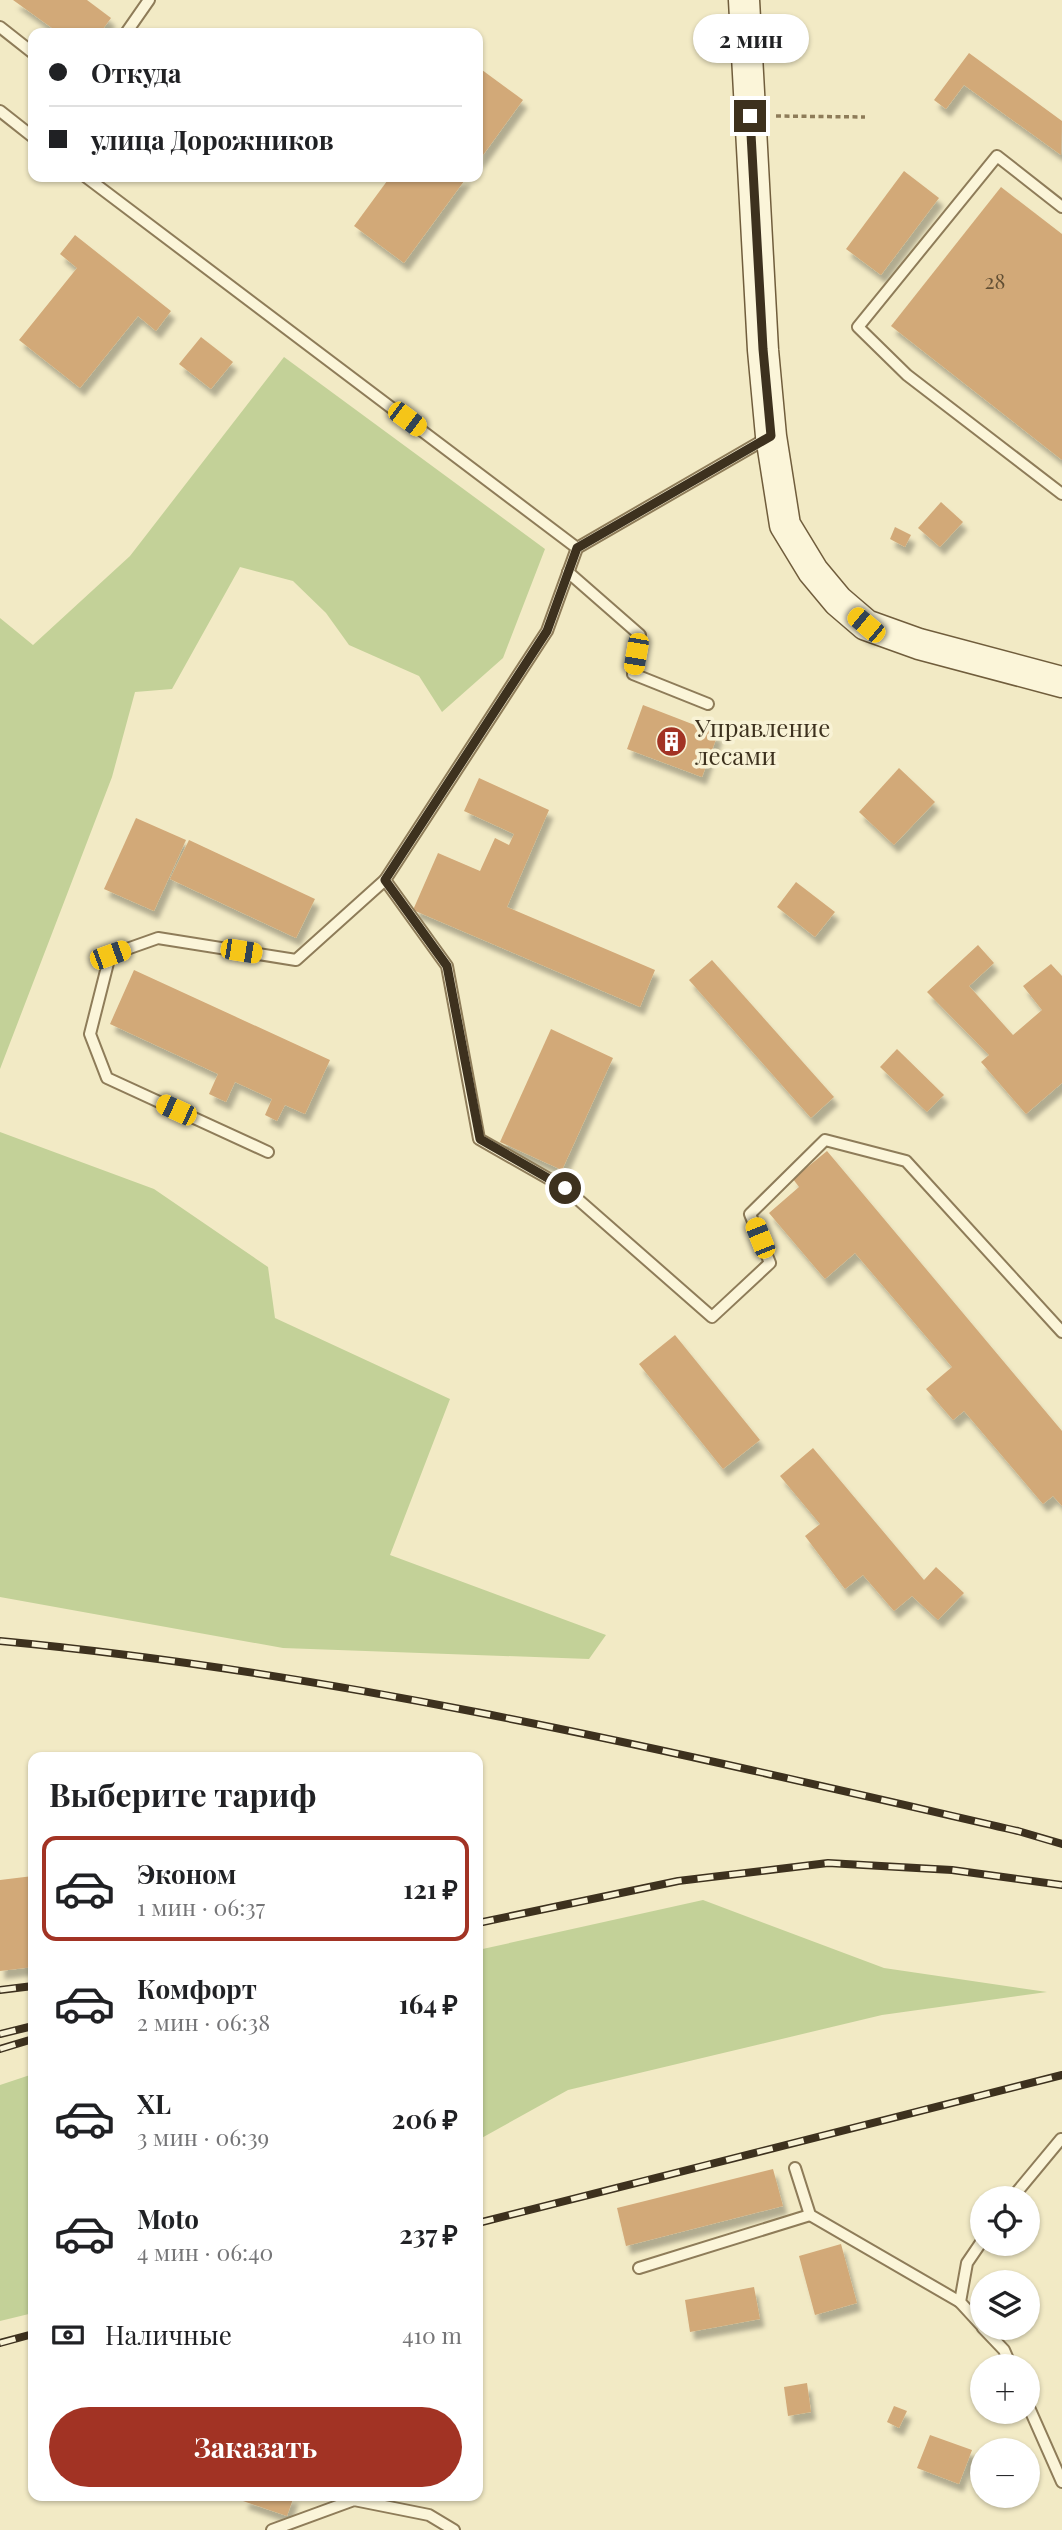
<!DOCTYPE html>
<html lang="ru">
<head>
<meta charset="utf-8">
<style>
	:root { --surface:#fff; --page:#f2f2f2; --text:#202124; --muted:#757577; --line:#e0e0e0; --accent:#a23324 }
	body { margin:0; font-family:"Playfair Display",serif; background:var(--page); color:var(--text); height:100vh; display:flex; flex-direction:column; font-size:26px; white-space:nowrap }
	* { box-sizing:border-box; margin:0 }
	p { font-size:23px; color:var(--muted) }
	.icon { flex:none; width:38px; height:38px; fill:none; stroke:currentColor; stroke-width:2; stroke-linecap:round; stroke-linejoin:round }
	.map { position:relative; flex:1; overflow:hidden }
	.panel { position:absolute; left:28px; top:1752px; width:455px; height:749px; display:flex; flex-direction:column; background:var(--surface); border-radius:14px; box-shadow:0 2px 5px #0004 }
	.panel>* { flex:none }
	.top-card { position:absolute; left:28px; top:28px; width:455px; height:154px; border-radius:14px; box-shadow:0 2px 5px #0004; display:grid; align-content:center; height:154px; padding:0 21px; background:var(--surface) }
	.controls { position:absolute; left:970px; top:2186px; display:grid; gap:14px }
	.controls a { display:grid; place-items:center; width:70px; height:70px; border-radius:50%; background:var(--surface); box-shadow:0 2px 5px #0004; font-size:35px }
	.end { position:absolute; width:32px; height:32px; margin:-16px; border:9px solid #3d311e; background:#fff; box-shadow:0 0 0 4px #fff }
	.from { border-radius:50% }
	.bubble { position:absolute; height:49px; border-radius:24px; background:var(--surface); box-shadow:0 2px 5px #0004; font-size:23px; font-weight:700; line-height:49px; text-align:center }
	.car { position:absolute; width:21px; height:42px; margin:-21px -10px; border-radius:9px; box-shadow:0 0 5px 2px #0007; background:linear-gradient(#f5c518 24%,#345 0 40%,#f5c518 0 76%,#345 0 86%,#f5c518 0) }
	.top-card b { display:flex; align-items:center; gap:24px; height:66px; font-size:26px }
	.top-card b+b { border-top:2px solid var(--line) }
	.top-card i { width:18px; height:18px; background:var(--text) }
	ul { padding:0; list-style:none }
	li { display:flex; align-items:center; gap:21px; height:105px; margin:0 14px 10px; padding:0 7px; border:4px solid transparent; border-radius:14px }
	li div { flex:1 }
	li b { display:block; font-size:26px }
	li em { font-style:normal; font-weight:700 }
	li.current { border-color:var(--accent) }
	li>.icon { width:63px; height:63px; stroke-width:1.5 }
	h2 { padding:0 21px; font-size:32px; line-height:84px }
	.pay { display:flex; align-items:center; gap:18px; height:77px; padding:0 21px; font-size:26px }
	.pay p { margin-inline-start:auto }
	.primary-button { display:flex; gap:14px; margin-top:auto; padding:14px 21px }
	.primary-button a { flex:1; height:80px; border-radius:42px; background:var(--accent); color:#fff; font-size:28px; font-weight:700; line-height:80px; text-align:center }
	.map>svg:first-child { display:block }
</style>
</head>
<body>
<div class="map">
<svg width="1062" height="2530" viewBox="0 0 1062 2530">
	<defs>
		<filter id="shadow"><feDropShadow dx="4.5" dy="8" stdDeviation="2" flood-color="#0004"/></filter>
	</defs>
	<rect width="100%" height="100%" fill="#f2eac5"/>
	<g fill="#c3d198">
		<path d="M284 357 545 549 503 658 442 712 419 676 349 645 326 613 293 581 240 567 172 689 135 692 112 777 0 1069V618L33 645 130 556Z"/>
		<path d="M0 1132 154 1189 268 1267 275 1318 450 1399 390 1555 606 1635 589 1659 283 1648 0 1597Z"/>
		<path d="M703 1900 884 1968 1047 1992 882 2015 568 2090 478 2140V1950Z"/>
		<path d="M33 2074V2313L0 2321V2085Z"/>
	</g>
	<g fill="#d2a978" filter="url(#shadow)">
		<path d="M13 0H87L111 18 100 33H59Z"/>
		<path d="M969 53 1062 121 1061 155 964 85 946 109 934 100Z"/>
		<path d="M478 67 523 100 478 162Z"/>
		<path d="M904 171 939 198 881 275 846 249Z"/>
		<path d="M390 177H467L404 263 354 226Z"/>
		<path d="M1001 187 1062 234V460L891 326Z"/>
		<path d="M75 235 171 311 156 331 138 316 80 388 19 340 77 268 60 254Z"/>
		<path d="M201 337 233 362 211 389 179 364Z"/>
		<path d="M941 502 963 522 940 547 918 528Z"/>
		<path d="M895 527 911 535 905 547 890 539Z"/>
		<path d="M643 705 718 734 702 777 627 749Z"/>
		<path d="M899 768 935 802 894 845 859 812Z"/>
		<path d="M479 778 549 810 507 907 655 970 640 1007 413 910 438 853 480 871 495 838 509 845 514 834 464 811Z"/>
		<path d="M136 818 186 840 154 911 104 889Z"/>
		<path d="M189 840 315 899 296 938 170 879Z"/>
		<path d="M796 882 835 912 815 937 777 907Z"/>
		<path d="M978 945 994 963 969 986 1013 1035 1042 1010 1023 986 1051 964 1062 976V1083L1026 1114 981 1062 989 1055 927 992Z"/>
		<path d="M712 960 834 1097 811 1118 689 980Z"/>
		<path d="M134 970 330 1060 305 1114 285 1105 277 1121 265 1115 272 1099 235 1082 226 1102 209 1094 218 1074 110 1024Z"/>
		<path d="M551 1029 613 1058 562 1170 500 1142Z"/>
		<path d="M897 1049 944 1095 927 1112 880 1067Z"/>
		<path d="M827 1151 1062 1431V1506L1053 1496 1043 1504 964 1411 953 1420 926 1389 952 1367 855 1253 825 1279 769 1213 799 1187 793 1179Z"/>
		<path d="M675 1335 760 1440 723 1469 639 1364Z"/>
		<path d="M813 1448 924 1580 936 1567 964 1593 938 1620 912 1596 894 1611 863 1575 845 1589 805 1536 820 1524 780 1476Z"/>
		<path d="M33 1876V1967L0 1971V1880Z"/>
		<path d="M773 2169 783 2206 626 2246 617 2208Z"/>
		<path d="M841 2244 857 2303 815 2315 799 2256Z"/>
		<path d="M754 2287 760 2319 690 2332 685 2300Z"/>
		<path d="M807 2383 811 2412 788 2416 784 2387Z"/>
		<path d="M894 2406 907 2411 899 2428 887 2422Z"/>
		<path d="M930 2435 972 2450 959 2484 917 2468Z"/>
		<path d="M245 2496H294L287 2516 243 2501Z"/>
	</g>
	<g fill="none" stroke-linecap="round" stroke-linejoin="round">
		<defs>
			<g id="lane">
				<path d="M0 27 33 53"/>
				<path d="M126 33 149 0"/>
				<path d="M0 111 33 137"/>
				<path d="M86 177 577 548 769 437"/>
				<path d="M1062 207 997 156 858 327 907 375 1062 494"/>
				<path d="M577 548 547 631 385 880 447 966 479 1139 565 1188 712 1317 770 1263 750 1214 825 1140 906 1161 1062 1332"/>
				<path d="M568 572 640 635 633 674 708 704"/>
				<path d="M268 1152 107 1078 90 1034 110 955 158 938 296 960 385 880"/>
				<path d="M795 2168 810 2215 960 2302"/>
				<path d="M1012 2198 1061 2139"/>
				<path d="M982 2241 967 2263 960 2302 982 2326"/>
				<path d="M639 2268 810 2215"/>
				<path d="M983 2328 1004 2350 1011 2366"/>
				<path d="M1027 2403 1062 2482"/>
				<path d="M272 2530 354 2500 429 2515 454 2530"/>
			</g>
			<path id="secondary" d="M744 0 763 350 771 436 785 525 813 571 838 601 866 625 919 644 1062 682"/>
		</defs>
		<use href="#lane" stroke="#8e7c59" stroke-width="14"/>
		<use href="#secondary" stroke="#705d3c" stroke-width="33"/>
		<path stroke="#8e7c59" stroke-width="3.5" stroke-dasharray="5 3.5" stroke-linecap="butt" d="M776 116 865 117"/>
		<use href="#lane" stroke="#fbf5d9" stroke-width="10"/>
		<use href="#secondary" stroke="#fbf5d9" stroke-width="30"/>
		<defs>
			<g id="rail">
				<path d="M0 1641C344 1673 682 1754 1018 1831L1062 1844"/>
				<path d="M478 1923 678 1881 828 1863 952 1870 1062 1885"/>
				<path d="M0 1990 33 1986"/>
				<path d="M0 2034 33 2026"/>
				<path d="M0 2049 33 2039"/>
				<path d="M478 2223 1062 2075"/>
				<path d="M0 2343 33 2334"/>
			</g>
		</defs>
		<use href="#rail" stroke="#3d311e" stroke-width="8"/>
		<use href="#rail" stroke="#f8f2d5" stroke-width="5" stroke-dasharray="16" stroke-linecap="butt"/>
	</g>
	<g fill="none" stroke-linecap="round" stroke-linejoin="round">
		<path stroke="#3d311e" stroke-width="9" d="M565 1188 480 1139 447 966 385 880 547 631 577 548 771 436 763 349 750 116"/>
	</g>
	<defs>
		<symbol id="building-disc" viewBox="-11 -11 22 22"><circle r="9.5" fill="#a23324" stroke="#f8f2d5"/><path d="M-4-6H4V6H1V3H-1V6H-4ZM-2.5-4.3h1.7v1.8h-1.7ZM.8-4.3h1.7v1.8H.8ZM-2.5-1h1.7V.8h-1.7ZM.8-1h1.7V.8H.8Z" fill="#fff"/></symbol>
	</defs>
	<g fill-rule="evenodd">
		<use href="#building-disc" x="654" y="724" width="35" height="35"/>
	</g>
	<g text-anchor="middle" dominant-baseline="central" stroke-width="7" stroke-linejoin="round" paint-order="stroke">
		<g font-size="21" fill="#624f34">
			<text x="995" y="280">28</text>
		</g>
		<g font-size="24" fill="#3d311e" stroke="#f8f2d5" text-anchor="start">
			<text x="695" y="727">Управление<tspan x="695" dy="28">лесами</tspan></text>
		</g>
	</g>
</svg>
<div class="controls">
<a><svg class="icon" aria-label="locate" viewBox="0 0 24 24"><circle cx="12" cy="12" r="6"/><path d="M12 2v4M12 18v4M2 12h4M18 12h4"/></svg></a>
<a><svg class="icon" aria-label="layers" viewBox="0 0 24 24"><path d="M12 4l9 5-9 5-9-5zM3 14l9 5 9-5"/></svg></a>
<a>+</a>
<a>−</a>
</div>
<i class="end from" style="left:565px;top:1188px"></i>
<i class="end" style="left:750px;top:116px"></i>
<div class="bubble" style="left:693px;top:14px;width:116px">2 мин</div>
<i class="car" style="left:407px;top:419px;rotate:127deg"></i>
<i class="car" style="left:866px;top:625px;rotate:310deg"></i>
<i class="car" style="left:636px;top:654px;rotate:190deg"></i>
<i class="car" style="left:241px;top:951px;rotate:99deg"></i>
<i class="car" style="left:110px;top:955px;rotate:70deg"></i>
<i class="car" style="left:176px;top:1110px;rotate:295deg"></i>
<i class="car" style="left:760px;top:1238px;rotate:338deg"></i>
<div class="top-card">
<b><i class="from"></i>Откуда</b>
<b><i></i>улица Дорожников</b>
</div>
<section class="panel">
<h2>Выберите тариф</h2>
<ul>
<li class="current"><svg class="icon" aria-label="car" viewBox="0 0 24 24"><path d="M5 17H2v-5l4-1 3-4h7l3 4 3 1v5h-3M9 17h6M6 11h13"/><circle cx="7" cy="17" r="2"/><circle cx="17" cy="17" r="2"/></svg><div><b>Эконом</b><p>1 мин · 06:37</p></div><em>121 ₽</em></li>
<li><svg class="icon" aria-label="car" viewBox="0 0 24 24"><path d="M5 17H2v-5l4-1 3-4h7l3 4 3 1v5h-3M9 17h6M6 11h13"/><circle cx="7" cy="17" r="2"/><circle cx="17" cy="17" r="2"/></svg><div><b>Комфорт</b><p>2 мин · 06:38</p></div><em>164 ₽</em></li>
<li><svg class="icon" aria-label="car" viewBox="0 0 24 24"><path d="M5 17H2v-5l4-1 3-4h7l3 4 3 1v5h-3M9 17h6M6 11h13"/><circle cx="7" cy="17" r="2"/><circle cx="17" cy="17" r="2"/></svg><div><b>XL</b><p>3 мин · 06:39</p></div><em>206 ₽</em></li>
<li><svg class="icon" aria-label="car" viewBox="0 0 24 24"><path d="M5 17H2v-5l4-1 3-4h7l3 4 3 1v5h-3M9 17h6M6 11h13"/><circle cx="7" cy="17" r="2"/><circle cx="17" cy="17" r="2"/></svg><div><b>Moto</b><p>4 мин · 06:40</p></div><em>237 ₽</em></li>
</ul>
<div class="pay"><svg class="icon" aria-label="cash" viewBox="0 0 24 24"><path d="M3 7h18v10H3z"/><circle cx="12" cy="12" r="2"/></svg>Наличные<p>410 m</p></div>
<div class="primary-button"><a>Заказать</a></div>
</section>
</div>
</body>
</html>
